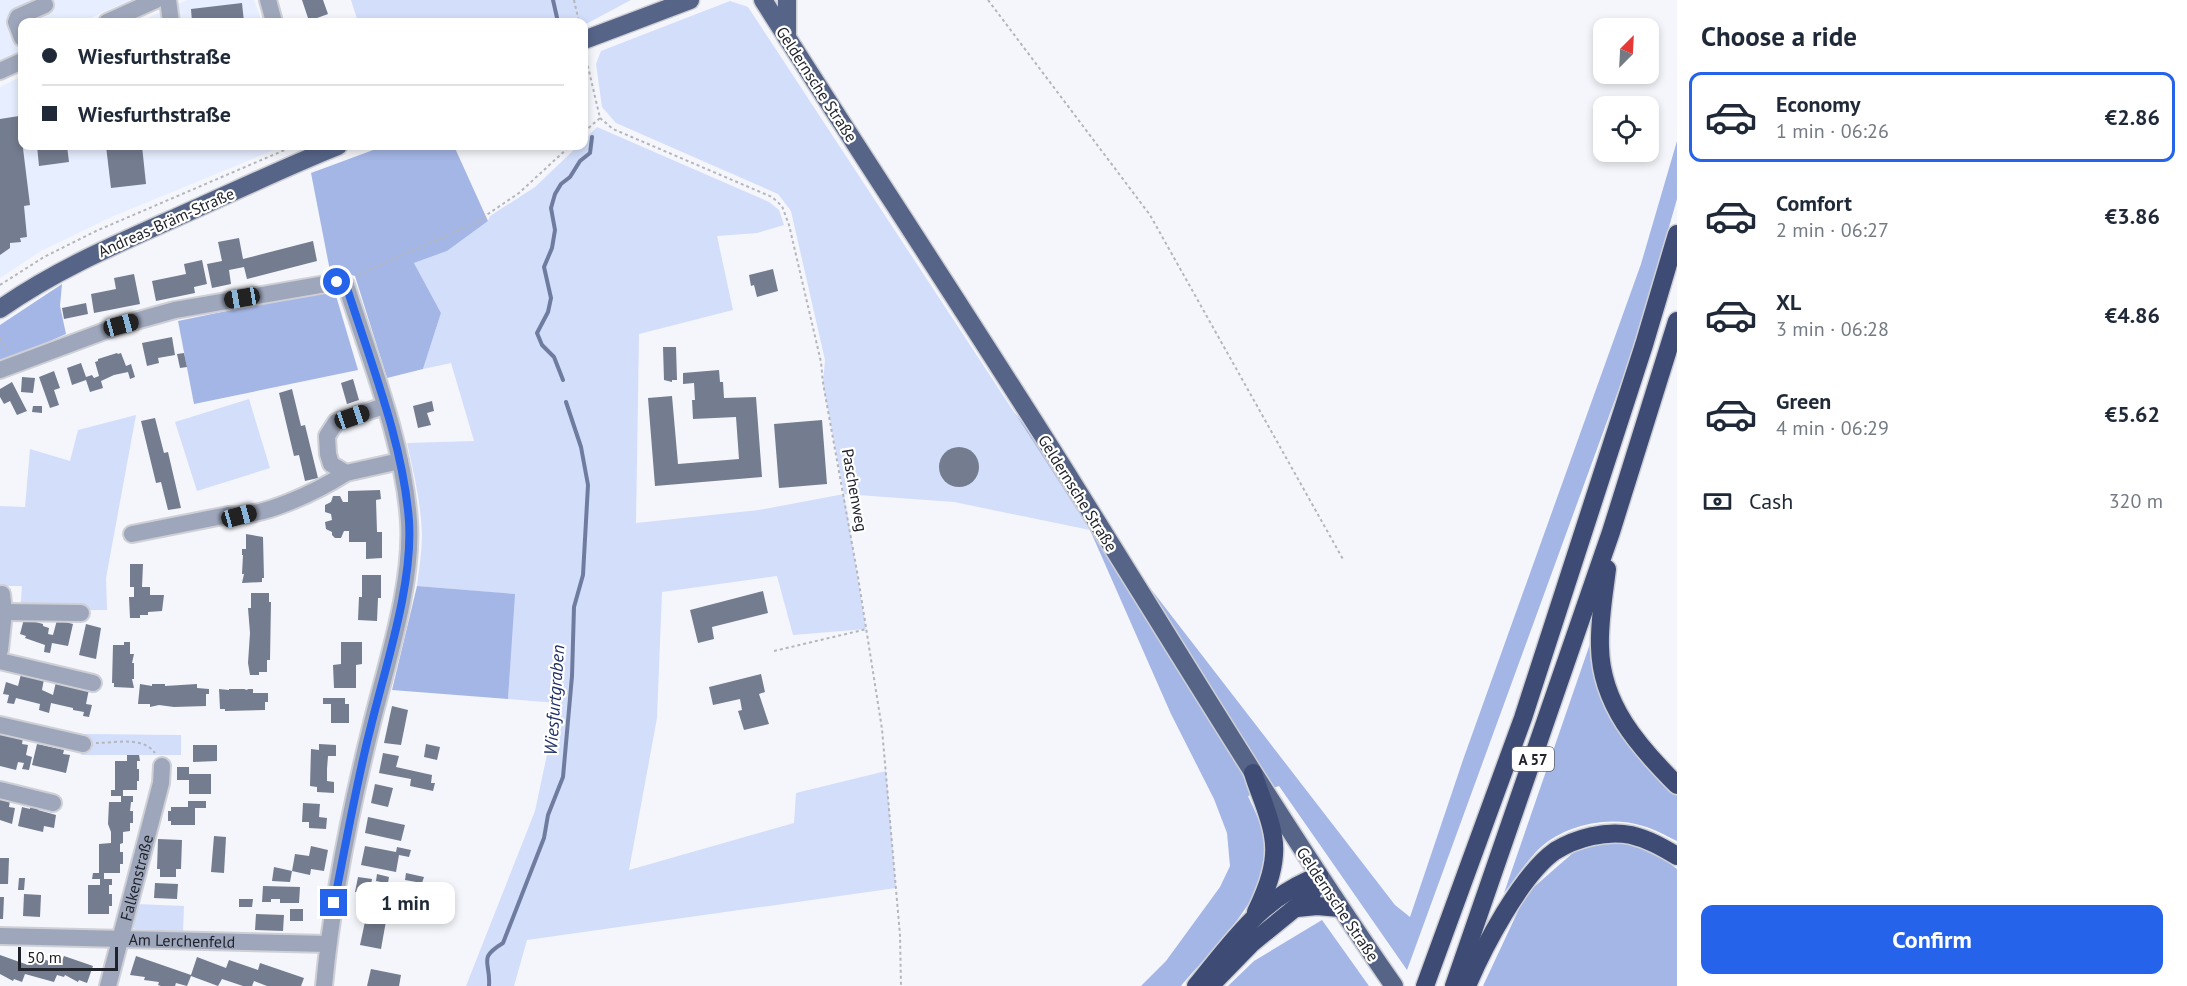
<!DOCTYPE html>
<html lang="en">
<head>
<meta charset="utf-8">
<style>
	:root { --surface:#fff; --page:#f6f6f7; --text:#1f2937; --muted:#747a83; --line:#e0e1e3; --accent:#2563eb }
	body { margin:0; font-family:"PT Sans",sans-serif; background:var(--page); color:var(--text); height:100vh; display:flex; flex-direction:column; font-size:22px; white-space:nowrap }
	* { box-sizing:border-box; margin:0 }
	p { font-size:20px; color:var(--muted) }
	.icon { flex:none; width:33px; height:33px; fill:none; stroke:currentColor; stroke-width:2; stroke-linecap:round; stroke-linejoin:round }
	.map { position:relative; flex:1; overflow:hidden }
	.details { display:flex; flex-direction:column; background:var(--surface); width:510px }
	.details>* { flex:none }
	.hud { position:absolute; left:18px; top:18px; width:570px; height:132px; border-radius:12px; box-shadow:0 3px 9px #0003; display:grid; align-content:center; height:132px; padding:0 24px; background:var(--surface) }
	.needle { width:39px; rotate:24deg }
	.controls { position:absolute; left:1593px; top:18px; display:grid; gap:12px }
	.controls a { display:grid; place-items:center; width:66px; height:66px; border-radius:12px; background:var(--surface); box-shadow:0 3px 9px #0003; font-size:30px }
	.scale { position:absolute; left:18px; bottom:15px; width:100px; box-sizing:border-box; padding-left:6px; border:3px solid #20232b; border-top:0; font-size:16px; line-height:21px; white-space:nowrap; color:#20232b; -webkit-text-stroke:4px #fff; paint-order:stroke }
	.end { position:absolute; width:27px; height:27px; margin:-14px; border:8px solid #2563eb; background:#fff; box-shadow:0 0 0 3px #fff }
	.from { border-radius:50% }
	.bubble { position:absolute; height:42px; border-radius:12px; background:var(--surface); box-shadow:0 3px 9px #0003; font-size:20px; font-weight:600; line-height:42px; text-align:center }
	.car { position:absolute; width:18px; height:36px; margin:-18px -9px; border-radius:8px; box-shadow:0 0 4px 2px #0007; background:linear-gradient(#222 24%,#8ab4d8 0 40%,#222 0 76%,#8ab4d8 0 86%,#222 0) }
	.hud b { display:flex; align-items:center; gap:21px; height:57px; font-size:22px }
	.hud b+b { border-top:2px solid var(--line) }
	.hud i { width:15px; height:15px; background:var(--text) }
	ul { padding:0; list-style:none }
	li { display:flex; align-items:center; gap:18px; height:90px; margin:0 12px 9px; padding:0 12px; border:3px solid transparent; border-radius:12px }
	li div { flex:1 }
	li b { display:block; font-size:22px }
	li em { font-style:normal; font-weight:600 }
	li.on { border-color:var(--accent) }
	li>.icon { width:54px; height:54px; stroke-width:1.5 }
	h2 { padding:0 24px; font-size:27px; line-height:72px }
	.pay { display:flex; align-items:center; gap:15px; height:66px; padding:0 24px; font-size:22px }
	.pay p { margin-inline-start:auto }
	.cta { display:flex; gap:12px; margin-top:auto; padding:12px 24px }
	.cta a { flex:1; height:69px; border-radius:12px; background:var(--accent); color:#fff; font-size:24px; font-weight:600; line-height:69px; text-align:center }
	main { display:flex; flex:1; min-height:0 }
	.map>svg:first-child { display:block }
</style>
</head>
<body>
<main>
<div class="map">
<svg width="1677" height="986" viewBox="0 0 1677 986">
	<rect width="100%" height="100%" fill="#f5f6fb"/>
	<g fill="#e7eeff">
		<path d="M0 0H130L82 22H22V50L0 60Z"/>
		<path d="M187 0H254L262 22H139Z"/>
		<path d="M22 76V146H284L109 218 41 251 0 278V87Z"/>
	</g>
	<g fill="#d3defb">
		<path d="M351 0H631L584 25V22H358Z"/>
		<path d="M730 1 748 7 1014 412 1090 530 954 502 844 494 866 629 793 635 777 576 662 592 657 718 629 870 794 823 796 793 886 771 896 888 527 940 514 986H466L535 811 558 703 508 699 514 594 417 586C419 569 422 552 422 535 421 503 414 474 407 443L474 441 451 363 423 369 441 313 414 263 447 251 488 221 490 216 535 187 578 146H584V140L597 127 769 202 779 210 784 225 757 233 717 236 733 310 639 334 636 523 759 510 844 494 823 383 825 360 791 211 778 194 616 123 602 107 596 64 601 51Z"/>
		<path d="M249 399 270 468 197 491 175 422Z"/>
		<path d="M136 415 106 578 107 610H82L20 615 22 586H0V506L25 507 30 449 70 461 78 430Z"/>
		<path d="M85 734 181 735V755H81Z"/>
		<path d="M136 904 184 906 183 931 135 929 131 924Z"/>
	</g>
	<g fill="#a4b6e6">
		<path d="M1677 141V199L1636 342 1407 970 1279 786 1248 796C1255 812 1265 830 1267 848 1271 894 1209 953 1181 986H1141L1166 961 1220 887 1230 866 1227 833 1214 799 1171 714 1090 530 1014 412 1395 905 1410 917 1464 757 1641 264Z"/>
		<path d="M384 146H454L488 221 447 251 414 263 441 313 423 369 387 378 355 276 348 274 331 276 311 173Z"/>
		<path d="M62 284 60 306 66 334 0 363V325Z"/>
		<path d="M334 289 358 370 194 404 178 321Z"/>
		<path d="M417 586 515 594 508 699 392 690Z"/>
		<path d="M1592 638V658L1677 792V841C1666 836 1655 829 1643 826 1608 815 1561 825 1535 853 1524 865 1514 880 1504 893Z"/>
		<path d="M1629 843 1664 859 1677 869V986H1483L1526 894 1574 852 1600 844Z"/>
		<path d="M1322 920 1369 986H1228L1254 961Z"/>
	</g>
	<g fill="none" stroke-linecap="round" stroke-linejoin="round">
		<g stroke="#6f7c9f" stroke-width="4">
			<path d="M553 0 558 22"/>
			<path d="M563 380 554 357 542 345 537 333 548 312 551 298 544 267 552 248 555 230 551 208 555 194 561 184 570 177 580 161 590 153 592 137"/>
			<path d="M489 986C491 961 477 959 503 943L544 838 548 815 563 777 572 676 574 607 583 575 588 485 581 447 566 402"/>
		</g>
	</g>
	<g fill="#747c8f">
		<path d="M302 0H323L328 14 309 21Z"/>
		<path d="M242 3 244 22H192L191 9Z"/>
		<path d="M19 116 30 205 24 206 27 237 20 238 21 242 10 243V248L0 255V119Z"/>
		<path d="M37 146H67L69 162 39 166Z"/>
		<path d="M106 146H142L146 184 111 188Z"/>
		<path d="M239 238 243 259 313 241 317 261 247 279 244 267 229 270 231 284 212 288 207 264 222 261 218 242Z"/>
		<path d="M202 260 207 284 194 287 195 293 156 301 152 281 186 274 184 264Z"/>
		<path d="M773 269 778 291 757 297 754 285 751 286 749 275Z"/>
		<path d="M134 274 140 304 94 313 91 294 116 289 114 278Z"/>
		<path d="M86 303 88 314 64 319 62 308Z"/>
		<path d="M172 337 175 355 158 358 159 363 147 366 142 343Z"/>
		<path d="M663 347H676L677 380H672V382L664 380Z"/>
		<path d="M117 353 118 354 121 353 126 366 131 364 135 377 130 379 128 372 114 375 101 381 103 388 90 392 86 380 72 385 67 368 81 363 86 377 92 375 94 378 99 376 95 362 98 361V359Z"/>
		<path d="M184 353 187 367 180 368 177 354Z"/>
		<path d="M719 370 720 382H723L724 398 756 397 762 477 655 486 648 398 672 396 678 464 739 459 736 417 693 419 692 400H695L694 383 683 384V373Z"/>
		<path d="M54 371 60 388 54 390 59 405 50 408 39 377Z"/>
		<path d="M22 377 35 378 33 393 21 392Z"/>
		<path d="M353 379 359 400 347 404 341 383Z"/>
		<path d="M12 382 27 411 17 415 10 401 4 404 0 397V389Z"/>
		<path d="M292 389 301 426 305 425 318 478 305 481 299 455 294 456 279 393Z"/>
		<path d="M432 401 434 411 427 413 431 425 418 428 413 406Z"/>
		<path d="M33 406H42V413L32 412Z"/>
		<path d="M155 418 164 453 168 452 181 508 168 510 161 482 156 483 141 421Z"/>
		<path d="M822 420 827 484 779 488 774 424Z"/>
		<circle cx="959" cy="467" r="20"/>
		<path d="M380 490 381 499 376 500 377 532H382V558L366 559V542H349V531H344L341 538H335L332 535V532L326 529 325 522 332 520 331 514 325 512V505L331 502 333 496H340L343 502H348V491Z"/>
		<path d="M246 534 263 537 264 578H262V582L242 583 244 574H242L243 555H242V549H246Z"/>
		<path d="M130 564H143L142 587H150V595H164L162 611 148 612V615H140V618H130L129 597H134V587H130Z"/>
		<path d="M362 575H381V598H378L377 621 358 620 359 597H362Z"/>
		<path d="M763 591 768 613 712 627 714 639 698 643 690 610Z"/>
		<path d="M251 593H269V602H271L270 660H267V672H259V675H250L248 663 250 633 248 608H251Z"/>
		<path d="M24 619 43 624V626L49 628 48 634 53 635 57 620 73 624 68 646 52 643 50 653 44 652 45 645 25 638 26 636 20 634Z"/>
		<path d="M86 624 101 628 96 659 79 655Z"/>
		<path d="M124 642H130V654H134L132 663H134V679H132L134 688 114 687V683H112L113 645H124Z"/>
		<path d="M341 642H362V664L356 665V688H334L333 665 341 664Z"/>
		<path d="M21 674 44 679 42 690 53 695 56 682 89 689 86 704 92 705 89 717 83 716 84 712 73 710V708L51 703 49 713 39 710 40 704 16 698 14 704 7 703 9 695 3 694 6 682 18 686Z"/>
		<path d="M761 674 765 692 759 694 769 724 744 730 738 711 742 710 740 699 713 705 709 687Z"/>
		<path d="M140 684 152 686V684H165V686L197 684V688L209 689V694H206V706L174 707 159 705 150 707V704H138Z"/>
		<path d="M219 689 229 690V689H244L247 690 248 689H253V693H268V702H265V710L225 711V709H220Z"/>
		<path d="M323 698H345V704H349V723H331V704H323Z"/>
		<path d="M392 706 408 710 401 745 384 743Z"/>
		<path d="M0 733 23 738 22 744 28 745 26 755 32 757 29 770 22 769 24 763 18 762 16 770 0 766Z"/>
		<path d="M37 744 64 750 63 754 70 755 66 773 32 765Z"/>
		<path d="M319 744 336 745V756H328L327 769V781L334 782V793L317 792V787L310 786 311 749 319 750Z"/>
		<path d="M426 744 440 747 437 760 424 757Z"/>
		<path d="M193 745H217V761L193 762Z"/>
		<path d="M383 753 399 756 396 767 432 775 431 783H435L433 791 410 786 411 779 379 773Z"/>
		<path d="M127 755H139L140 761H137V769H139V781H137V790H123V796H133V802H131L130 811H133V823H130V831L123 832V843L120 844V852H123V864H120V873H104V879H112V885H109V894H112V906H109V914H88V885H100V879H92L93 873H99V844L111 843V832L108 824 109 802H121V796H111V790H115V761H127Z"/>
		<path d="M177 767H189V774H211V794H189V780H177Z"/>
		<path d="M375 784 393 788 388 807 371 803Z"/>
		<path d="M0 797 10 800 9 807 15 808 12 824 0 820Z"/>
		<path d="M188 801H206V808H195V825H171V821H168V811H171V807H188Z"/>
		<path d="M303 803 320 804 319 817 327 818 326 829 309 828V822H302Z"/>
		<path d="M31 805 39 806 38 810 56 815 54 828 44 826 43 832 18 826 22 807 30 809Z"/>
		<path d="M368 817 405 825 401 841 365 833Z"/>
		<path d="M214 836 226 837 224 873 211 872Z"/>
		<path d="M158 839 182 840 181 869H176V877H160V869H157Z"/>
		<path d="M311 846 328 850 324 871 311 869 310 875 292 871 290 882 272 881 274 867 292 871 295 854 309 856Z"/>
		<path d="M365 846 396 852 397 847 411 850 409 857 399 855 396 872 361 865Z"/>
		<path d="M0 858H9L8 884H0Z"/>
		<path d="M406 873 424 877 422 883 405 880Z"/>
		<path d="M377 874 389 877 388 883 407 888 403 905 384 902V900L377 898 381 882 376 881Z"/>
		<path d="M358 877 372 879 369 895 355 892Z"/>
		<path d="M19 878H25L24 890H18Z"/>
		<path d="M155 883 178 884 177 899 154 898Z"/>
		<path d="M263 886 300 887 299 903H280V899H271V902H262Z"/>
		<path d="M24 894 41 895 40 917 23 916Z"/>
		<path d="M0 897H4L3 919H0Z"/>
		<path d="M239 899H253L252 907H239Z"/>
		<path d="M371 906 391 910 390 917 369 913Z"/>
		<rect x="290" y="909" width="13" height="12"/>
		<path d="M256 914 284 915 283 931 255 930Z"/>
		<path d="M366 917 386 921 381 949 360 945Z"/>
		<path d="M0 955 28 965 32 955 60 965 64 956 93 966 87 983 79 980 78 982 65 975 64 977 57 975 54 982 25 974 22 982 14 979 13 981 0 974Z"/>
		<path d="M136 956 191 975 197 957 226 968 229 960 258 970 260 963 304 978 301 986H267L254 981 252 986H243L222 979 218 986 191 976 187 986 176 983 175 986H161L158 985 159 982 144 980 145 977 130 975Z"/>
		<path d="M371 969 401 975 399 986H367Z"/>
	</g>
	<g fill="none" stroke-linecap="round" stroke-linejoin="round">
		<defs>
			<g id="minor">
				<path d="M168 0 171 22"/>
				<path d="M268 0 274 22"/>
				<path d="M107 22 156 0"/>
				<path d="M22 38 16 22 18 17 45 5"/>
				<path d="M0 71 22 61"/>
				<path d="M0 370 121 325 175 310 337 282 346 285C370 360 404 444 409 522 413 585 386 665 371 727 350 812 332 899 324 986"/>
				<path d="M384 406 336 422 327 436 328 454 331 464 346 473 400 461"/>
				<path d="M132 534 228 515C261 519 318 491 346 473"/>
				<path d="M4 612 81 613"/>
				<path d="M0 650 4 612 2 594"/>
				<path d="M0 661 93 683"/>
				<path d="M0 725 83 744"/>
				<path d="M0 790 53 803"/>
				<path id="s1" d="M0 936 328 944"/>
				<path id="s2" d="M108 986 161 783 162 766"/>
			</g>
			<g id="major">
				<path d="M763 0C866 162 972 322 1074 485 1179 653 1281 823 1394 986"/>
				<path d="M787 0V38"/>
				<path d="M584 40 690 0"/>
				<path d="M0 309C54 271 114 245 175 218 229 194 283 168 338 146"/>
			</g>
			<g id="highway">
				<path d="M1607 569C1604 594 1599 621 1600 647 1601 704 1638 746 1677 785"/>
				<path d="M1253 773C1259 793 1270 815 1273 836 1278 862 1267 889 1256 912"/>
				<path d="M1297 908 1317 906 1340 908"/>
				<path d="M1196 986C1232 942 1263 896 1319 876"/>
				<path d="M1210 986 1252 943 1311 895 1319 876"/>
				<path d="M1425 986 1523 718 1644 345 1677 234"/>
				<path d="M1454 986 1611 532 1677 321"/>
				<path d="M1467 986C1483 948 1521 875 1555 851 1576 838 1606 830 1631 835 1648 839 1662 847 1677 856"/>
			</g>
		</defs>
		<use href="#minor" stroke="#cfd0d6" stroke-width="20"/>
		<use href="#major" stroke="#cfd0d6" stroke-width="21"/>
		<use href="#highway" stroke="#cfd0d6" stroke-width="21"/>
		<g stroke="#b4b6bc" stroke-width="2" stroke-dasharray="3 3" stroke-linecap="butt">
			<path d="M574 0 579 22"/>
			<path d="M988 0 1150 215 1344 561"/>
			<path d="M600 118 613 129 772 197 782 206 789 225 821 362 823 383 858 577 882 729 900 935 901 986"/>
			<path d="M584 132 600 118 585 54"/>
			<path d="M358 276 364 272 480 221 488 214 519 193 570 146"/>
			<path d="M0 285 44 257 96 231 294 146"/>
			<path d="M0 338 8 352"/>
			<path d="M774 651 867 629"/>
			<path d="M96 743C115 743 143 736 155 753"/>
		</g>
		<use href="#minor" stroke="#9ea6bb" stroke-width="16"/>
		<use href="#major" stroke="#566488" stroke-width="18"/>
		<use href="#highway" stroke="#3e4c75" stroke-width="18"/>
	</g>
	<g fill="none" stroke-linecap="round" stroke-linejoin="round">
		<path stroke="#2563eb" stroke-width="8" d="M334 903C346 844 356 784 371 726 386 664 413 585 409 521 403 442 370 361 346 285L337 282"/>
	</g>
	<g text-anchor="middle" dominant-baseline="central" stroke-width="4.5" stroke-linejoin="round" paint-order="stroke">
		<rect fill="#fff" stroke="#63656b" stroke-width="1.5" x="1512" y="747" width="42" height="24" rx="4.5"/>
		<g font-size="15" font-weight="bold" fill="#20232b">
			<text x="1533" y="759">A 57</text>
		</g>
		<g font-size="16" fill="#20232b" stroke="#fff">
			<text transform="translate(817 84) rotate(57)">Geldernsche Straße</text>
			<text transform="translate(166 222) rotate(-24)">Andreas-Bräm-Straße</text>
			<text transform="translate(855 490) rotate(80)">Paschenweg</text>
			<text transform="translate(1078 493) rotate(58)">Geldernsche Straße</text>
			<text stroke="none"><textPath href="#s2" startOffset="112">Falkenstraße</textPath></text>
			<text transform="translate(1338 904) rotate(56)">Geldernsche Straße</text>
			<text stroke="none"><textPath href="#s1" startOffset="182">Am Lerchenfeld</textPath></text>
		</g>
		<g font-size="18" font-style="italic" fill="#1e2d66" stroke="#fff">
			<text transform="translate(554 700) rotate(-86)">Wiesfurtgraben</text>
		</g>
	</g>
</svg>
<div class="controls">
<a><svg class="needle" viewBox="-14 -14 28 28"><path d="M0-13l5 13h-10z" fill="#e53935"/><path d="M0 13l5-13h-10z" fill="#747a83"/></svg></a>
<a><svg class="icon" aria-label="locate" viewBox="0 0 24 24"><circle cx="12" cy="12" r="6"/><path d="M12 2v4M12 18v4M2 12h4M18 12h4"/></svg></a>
</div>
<div class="scale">50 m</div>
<i class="end from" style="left:337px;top:282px"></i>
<i class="end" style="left:334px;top:903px"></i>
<div class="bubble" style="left:356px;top:882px;width:99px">1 min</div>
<i class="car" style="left:242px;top:298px;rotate:260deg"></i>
<i class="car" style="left:121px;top:325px;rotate:75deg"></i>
<i class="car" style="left:352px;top:417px;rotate:71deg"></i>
<i class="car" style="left:239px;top:516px;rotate:75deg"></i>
<div class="hud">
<b><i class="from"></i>Wiesfurthstraße</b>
<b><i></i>Wiesfurthstraße</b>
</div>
</div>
<section class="details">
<h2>Choose a ride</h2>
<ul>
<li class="on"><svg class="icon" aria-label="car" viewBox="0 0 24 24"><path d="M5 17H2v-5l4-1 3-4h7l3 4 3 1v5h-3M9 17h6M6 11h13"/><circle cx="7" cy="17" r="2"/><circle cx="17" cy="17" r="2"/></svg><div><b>Economy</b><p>1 min · 06:26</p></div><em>€2.86</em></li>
<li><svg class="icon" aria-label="car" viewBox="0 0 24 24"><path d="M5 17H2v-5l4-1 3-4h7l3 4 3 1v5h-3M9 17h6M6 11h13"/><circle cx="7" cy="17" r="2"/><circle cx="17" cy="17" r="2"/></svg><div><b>Comfort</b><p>2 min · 06:27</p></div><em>€3.86</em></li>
<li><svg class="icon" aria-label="car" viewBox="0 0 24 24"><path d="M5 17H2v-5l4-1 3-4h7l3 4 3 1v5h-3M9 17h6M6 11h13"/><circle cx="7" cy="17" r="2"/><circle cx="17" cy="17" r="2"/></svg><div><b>XL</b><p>3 min · 06:28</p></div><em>€4.86</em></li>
<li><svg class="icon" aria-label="car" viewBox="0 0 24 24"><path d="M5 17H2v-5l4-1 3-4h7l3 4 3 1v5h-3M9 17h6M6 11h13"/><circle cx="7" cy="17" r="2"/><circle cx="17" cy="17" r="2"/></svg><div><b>Green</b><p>4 min · 06:29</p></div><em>€5.62</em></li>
</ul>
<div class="pay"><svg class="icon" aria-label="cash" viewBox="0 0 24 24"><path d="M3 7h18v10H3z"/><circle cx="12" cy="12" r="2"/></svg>Cash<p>320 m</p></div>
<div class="cta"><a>Confirm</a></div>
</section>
</main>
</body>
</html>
